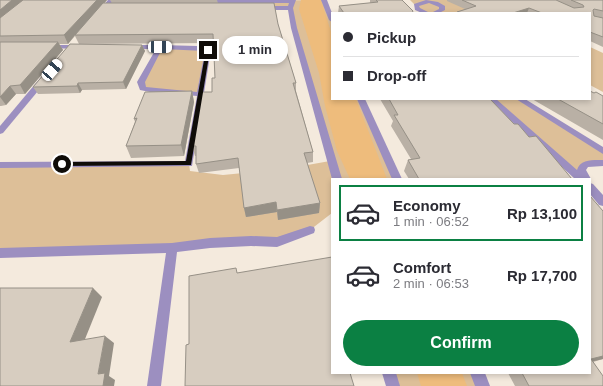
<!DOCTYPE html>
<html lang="en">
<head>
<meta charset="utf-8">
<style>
	:root { --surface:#fff; --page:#f2f2f3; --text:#2b2b33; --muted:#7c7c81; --line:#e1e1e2; --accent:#0b8043 }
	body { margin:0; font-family:Arial,sans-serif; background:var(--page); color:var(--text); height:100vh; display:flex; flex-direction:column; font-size:15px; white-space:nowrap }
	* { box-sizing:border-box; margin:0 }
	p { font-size:13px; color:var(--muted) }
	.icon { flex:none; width:22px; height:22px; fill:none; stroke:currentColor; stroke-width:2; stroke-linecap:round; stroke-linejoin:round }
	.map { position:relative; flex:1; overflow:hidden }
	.panel { position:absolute; left:331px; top:178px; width:260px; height:196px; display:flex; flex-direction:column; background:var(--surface); border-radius:0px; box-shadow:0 2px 6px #0003 }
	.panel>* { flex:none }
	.guide { position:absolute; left:331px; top:12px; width:260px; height:88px; border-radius:0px; box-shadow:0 2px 6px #0003; display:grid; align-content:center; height:88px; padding:0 12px; background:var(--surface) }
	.end { position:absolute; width:18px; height:18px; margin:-9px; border:5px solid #0f0c08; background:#fff; box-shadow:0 0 0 2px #fff }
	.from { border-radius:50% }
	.bubble { position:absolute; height:28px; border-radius:14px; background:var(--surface); box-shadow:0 2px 6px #0003; font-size:13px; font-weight:800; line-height:28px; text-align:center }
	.car { position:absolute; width:12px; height:24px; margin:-12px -6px; border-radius:5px; box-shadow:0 0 3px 1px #0007; background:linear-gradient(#fff 24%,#345 0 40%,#fff 0 76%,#345 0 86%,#fff 0) }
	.guide b { display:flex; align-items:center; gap:14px; height:38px; font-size:15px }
	.guide b+b { border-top:1px solid var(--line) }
	.guide i { width:10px; height:10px; background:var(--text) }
	ul { padding:7px 0 0; list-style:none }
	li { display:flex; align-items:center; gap:12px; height:56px; margin:0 8px 6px; padding:0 4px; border:2px solid transparent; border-radius:0px }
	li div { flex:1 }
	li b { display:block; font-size:15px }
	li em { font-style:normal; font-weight:800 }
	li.active { border-color:var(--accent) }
	li>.icon { width:36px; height:36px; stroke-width:1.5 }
	.cta { display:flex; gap:8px; margin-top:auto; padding:8px 12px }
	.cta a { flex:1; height:46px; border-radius:24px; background:var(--accent); color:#fff; font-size:16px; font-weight:800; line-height:46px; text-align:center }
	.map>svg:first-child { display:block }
</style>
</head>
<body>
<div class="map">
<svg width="603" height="386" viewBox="0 0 603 386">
	<rect width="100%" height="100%" fill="#f4eadd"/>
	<g fill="#ddbf98">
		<path d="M324 0 332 20V99H361L397 179H332V213L310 230 277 242 0 253V165L189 164 190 171 223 175 285 169 330 161 289 9 104 8 110 2Z"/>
		<path d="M410 0H483L513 13H426L421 11Z"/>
		<path d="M160 47 208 50 200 94 143 88 141 82Z"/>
		<path d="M590 47 603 53V92L590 85Z"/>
		<path d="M491 99H520L603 151V163L585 164 586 179Z"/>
		<path d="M389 373H477L483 386H393Z"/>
	</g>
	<g fill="#eebc7c">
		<path d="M301 0H321L332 35V99H356L387 179H350L337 151 325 106 319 73 299 9Z"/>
		<path d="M417 373H462L467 386H421Z"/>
	</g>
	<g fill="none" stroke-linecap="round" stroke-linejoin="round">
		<g fill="#9c8fc0" fill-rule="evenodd">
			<path d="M108 0H114L101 15H97V13Z"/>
			<path d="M202 0H296L293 8 297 28 342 179H332L291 28 288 10H262L259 8 262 6H288L289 3H204L202 2Z"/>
			<path d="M321 0H327L332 13V22L329 20Z"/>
			<path d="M426 0 438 2 445 6V10L439 13H431L439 9V7L429 3 419 6 420 8 430 13H422L415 10 414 4Z"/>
			<path d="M48 45H82L85 47 82 49 46 48 45 47Z"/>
			<path d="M160 45 197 46 211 50 192 166 0 168V162L185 161 197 96 150 92 140 90 137 82 156 49H130L127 47 130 45ZM162 49 205 51 197 92 146 87 145 82Z"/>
			<path d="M41 77H44L48 79 3 133 0 134V126Z"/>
			<path d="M357 99H365L402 179H392Z"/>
			<path d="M487 99H496L577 170C580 159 593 160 603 160V166L588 167 586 170 591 179 590 180V179H575Z"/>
			<path d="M516 99H525L603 147V154Z"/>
			<path d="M590 183 593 184 603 195V206L599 205 590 194Z"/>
			<path d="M310 226 314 227 315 230 314 233 277 247 251 246 210 248 177 252 161 386H147L166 253 0 258V248L172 243 210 238 251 236 277 237Z"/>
			<path d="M382 373H396L400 386H386Z"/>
			<path d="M470 373H485L490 386H475Z"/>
		</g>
	</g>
	<g fill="#b9b0a5">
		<path d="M0 0H107L104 3H112L110 0H217L218 3 278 24 296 83V91L313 152V162L307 163 320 203 319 213 278 220 277 212 246 217 244 208 239 168 199 173 196 164V156H195L192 146 212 92 215 78 213 43 79 44 75 36 68 44H59L63 50 25 94H16L6 105 1 106H0Z"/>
		<path d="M370 0H402L413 13H338L339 6 370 3Z"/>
		<path d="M447 0H603V47L590 41V13H456L457 12 465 9 447 1Z"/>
		<path d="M142 45 145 51 126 89 82 90 80 93 38 94 33 87Z"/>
		<path d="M192 91 194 102 184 156 131 158 126 146 135 122 134 119Z"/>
		<path d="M594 93 603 96V140L532 99H590Z"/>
		<path d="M380 99H490L514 124 529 137 572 179H409L404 171 408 160 411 159 391 126 393 121Z"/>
		<path d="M603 211V359L593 362 603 386H515L508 373H590Z"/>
	</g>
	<g fill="#969086">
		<path d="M12 0H26L0 21V10Z"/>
		<path d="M97 0H107L76 35H75L68 44 64 35Z"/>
		<path d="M529 8 527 13H513Z"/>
		<path d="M58 42 63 50 25 94 20 85Z"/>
		<path d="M142 45 145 51 126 89 123 82Z"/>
		<path d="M78 83 82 90 80 93 77 86Z"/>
		<path d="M10 86 16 94 6 105 0 97Z"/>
		<path d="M192 91 194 102 184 156 181 145Z"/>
		<path d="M276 202 277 212 246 217 244 208Z"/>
		<path d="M320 203 319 213 278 220 277 210Z"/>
		<path d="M93 288 102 297 81 349 70 342Z"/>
		<path d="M105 336 114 343 109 376 115 380 114 386H103L98 374Z"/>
		<path d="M603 356V359L590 362 591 359Z"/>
	</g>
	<g fill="#d7cdc0" stroke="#969086">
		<path d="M0 0H12L0 10Z"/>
		<path d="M23 0H97L64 35 0 36V18Z"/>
		<path d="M376 0H402L413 11 412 13H344L339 6 378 2Z"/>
		<path d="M462 0H556L574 8 584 7 583 5 571 0H603V11L594 9 593 10 594 16 603 18V37L590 32V13H542L529 8 513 13H459L457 12 476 6Z"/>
		<path d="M103 3H274L278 24 296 83H293L313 152 304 153 320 203 277 210 276 202 244 208 238 158 196 164V146H192L201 92H212V78H215L213 34 75 35Z"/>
		<path d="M0 42H58L20 85 10 86 0 97Z"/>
		<path d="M70 44 142 45 123 82 78 83 77 86 33 87Z"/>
		<path d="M192 91 181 145 126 146 137 118 134 119 145 92Z"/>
		<path d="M590 91 594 93 596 92 603 96V124L558 99H590Z"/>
		<path d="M389 99H490L514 124H518L529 137 536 136 572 179H419L408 160 420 158 394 115H398Z"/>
		<path d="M590 196 603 211V356L591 359 603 376V386H529L522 373H590Z"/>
		<path d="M332 257V373H350L354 386H185L186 345 189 344V276L236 268 237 273Z"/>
		<path d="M0 288H93L70 342 105 336 98 374 105 373 103 386H0Z"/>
	</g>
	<path fill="#0f0c08" d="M206 49 210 50 191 165 60 166 59 164 62 162 186 161Z"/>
</svg>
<i class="end from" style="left:62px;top:164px"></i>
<i class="end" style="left:208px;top:50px"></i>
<div class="bubble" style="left:222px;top:36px;width:66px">1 min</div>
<i class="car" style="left:160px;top:47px;rotate:90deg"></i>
<i class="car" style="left:52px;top:70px;rotate:41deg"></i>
<div class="guide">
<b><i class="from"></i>Pickup</b>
<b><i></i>Drop-off</b>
</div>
<section class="panel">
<ul>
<li class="active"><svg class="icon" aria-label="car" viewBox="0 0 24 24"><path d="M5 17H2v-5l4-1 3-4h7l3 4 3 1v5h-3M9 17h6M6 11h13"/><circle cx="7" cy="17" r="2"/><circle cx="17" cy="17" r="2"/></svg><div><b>Economy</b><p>1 min · 06:52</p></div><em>Rp 13,100</em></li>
<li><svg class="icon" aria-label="car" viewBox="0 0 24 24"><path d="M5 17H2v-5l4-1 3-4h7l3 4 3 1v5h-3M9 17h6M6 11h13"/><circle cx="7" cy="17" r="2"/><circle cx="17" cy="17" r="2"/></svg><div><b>Comfort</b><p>2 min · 06:53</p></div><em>Rp 17,700</em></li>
</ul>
<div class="cta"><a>Confirm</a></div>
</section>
</div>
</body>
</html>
